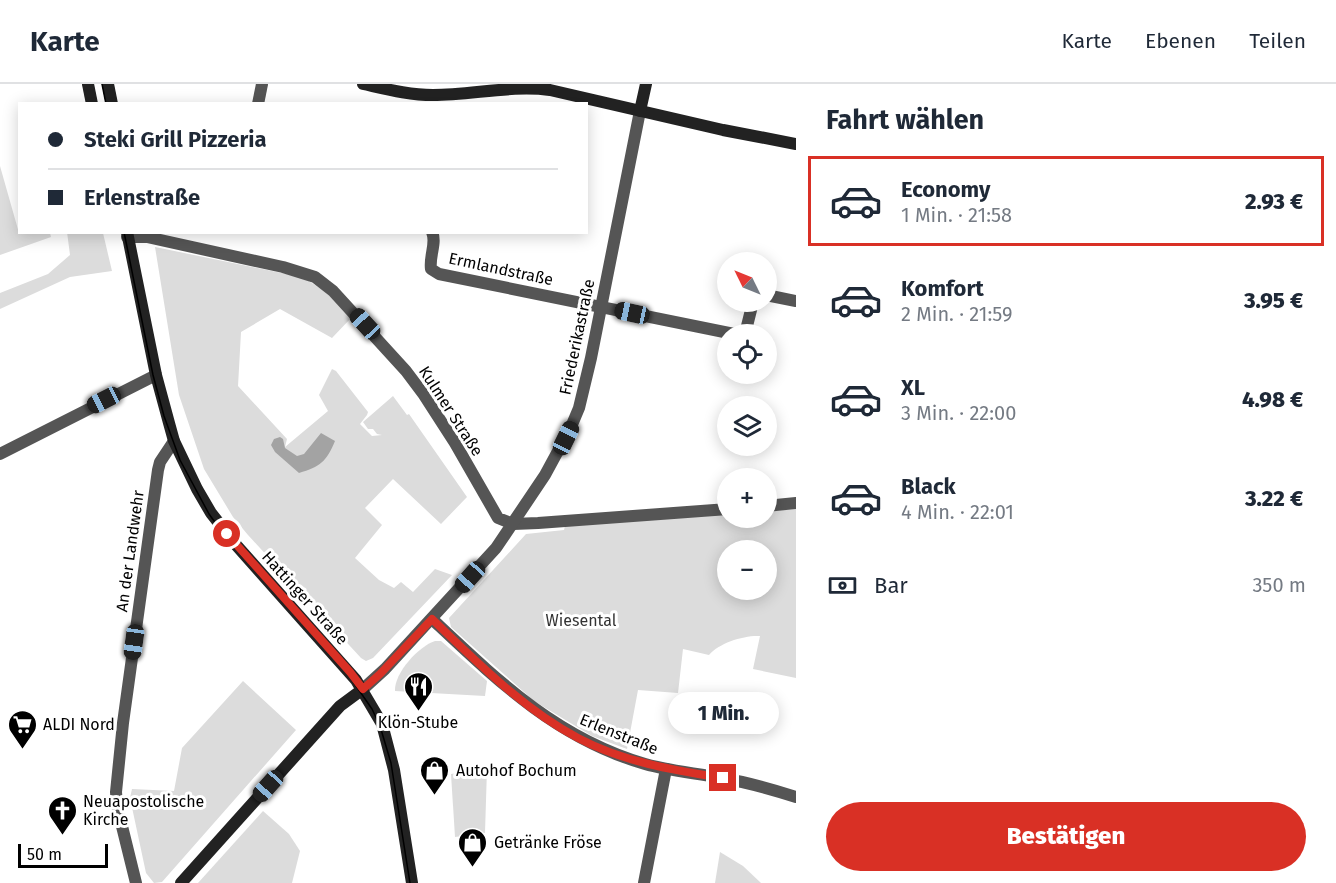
<!DOCTYPE html>
<html lang="de">
<head>
<meta charset="utf-8">
<style>
	:root { --surface:#fff; --page:#f2f2f3; --text:#1f2937; --muted:#747a83; --line:#e0e1e3; --accent:#d93025 }
	body { margin:0; font-family:"Fira Sans",sans-serif; background:var(--page); color:var(--text); height:100vh; display:flex; flex-direction:column; font-size:22px; white-space:nowrap }
	* { box-sizing:border-box; margin:0 }
	p { font-size:20px; color:var(--muted) }
	.icon { flex:none; width:33px; height:33px; fill:none; stroke:currentColor; stroke-width:2; stroke-linecap:round; stroke-linejoin:round }
	.map { position:relative; flex:1; overflow:hidden }
	.side { display:flex; flex-direction:column; background:var(--surface); width:540px }
	.side>* { flex:none }
	.hud { position:absolute; left:18px; top:18px; width:570px; height:132px; border-radius:0px; box-shadow:0 3px 15px #0003; display:grid; align-content:center; height:132px; padding:0 30px; background:var(--surface) }
	.needle { width:39px; rotate:313deg }
	.buttons { position:absolute; left:717px; top:168px; display:grid; gap:12px }
	.buttons a { display:grid; place-items:center; width:60px; height:60px; border-radius:50%; background:var(--surface); box-shadow:0 3px 15px #0003; font-size:30px }
	.scale { position:absolute; left:18px; bottom:15px; width:90px; box-sizing:border-box; padding-left:6px; border:3px solid #000; border-top:0; font-size:16px; line-height:21px; white-space:nowrap; color:#000; -webkit-text-stroke:4px #fff; paint-order:stroke }
	.end { position:absolute; width:27px; height:27px; margin:-14px; border:8px solid #d93025; background:#fff; box-shadow:0 0 0 3px #fff }
	.from { border-radius:50% }
	.bubble { position:absolute; height:42px; border-radius:21px; background:var(--surface); box-shadow:0 3px 15px #0003; font-size:20px; font-weight:800; line-height:42px; text-align:center }
	.car { position:absolute; width:18px; height:36px; margin:-18px -9px; border-radius:8px; box-shadow:0 0 4px 2px #0007; background:linear-gradient(#222 24%,#8ab4d8 0 40%,#222 0 76%,#8ab4d8 0 86%,#222 0) }
	.hud b { display:flex; align-items:center; gap:21px; height:57px; font-size:22px }
	.hud b+b { border-top:2px solid var(--line) }
	.hud i { width:15px; height:15px; background:var(--text) }
	ul { padding:0; list-style:none }
	li { display:flex; align-items:center; gap:18px; height:90px; margin:0 12px 9px; padding:0 18px; border:3px solid transparent; border-radius:0px }
	li div { flex:1 }
	li b { display:block; font-size:22px }
	li em { font-style:normal; font-weight:800 }
	li.active { border-color:var(--accent) }
	li>.icon { width:54px; height:54px; stroke-width:1.5 }
	h2 { padding:0 30px; font-size:27px; line-height:72px }
	.pay { display:flex; align-items:center; gap:15px; height:66px; padding:0 30px; font-size:22px }
	.pay p { margin-inline-start:auto }
	.cta { display:flex; gap:12px; margin-top:auto; padding:12px 30px }
	.cta a { flex:1; height:69px; border-radius:36px; background:var(--accent); color:#fff; font-size:24px; font-weight:800; line-height:69px; text-align:center }
	header { display:flex; align-items:center; gap:36px; box-sizing:border-box; height:84px; padding:0 30px; background:var(--surface); border-bottom:2px solid var(--line) }
	header strong { font-size:28px }
	nav { display:flex; gap:33px; margin-inline-start:auto; font-size:21px }
	main { display:flex; flex:1; min-height:0 }
	.map>svg:first-child { display:block }
</style>
</head>
<body>
<header>
<strong>Karte</strong>
<nav><a>Karte</a><a>Ebenen</a><a>Teilen</a></nav>
</header>
<main>
<div class="map">
<svg width="796" height="799" viewBox="0 0 796 799">
	<rect width="100%" height="100%" fill="#fff"/>
	<g fill="#dcdcdc" fill-rule="evenodd">
		<path d="M0 82 19 149H53H50L51 153 0 171Z"/>
		<path d="M67 148 103 149 112 187 70 193 0 225V209L48 190 70 171Z"/>
		<path d="M155 163 301 193C322 203 336 217 352 233L332 254 280 225 241 248 238 302 287 355 285 363 328 327 319 311 332 285 336 287 368 328 367 331 360 340 372 352 382 351 377 350 373 345H368L363 338 393 312 407 331 409 330 467 413 441 440 393 395 365 424 382 441 355 474 379 496 394 504 401 498 413 508 435 485 452 491 373 574 366 577 361 574 248 451 233 433 204 385 179 311Z"/>
		<path d="M796 425V594L753 585 760 552C744 551 719 559 709 571L683 565 678 609 638 606 627 665 592 652 534 617 451 543 449 534 526 450 564 446 565 442 727 430 728 434H766L767 427ZM728 466H766V506H728Z"/>
		<path d="M435 557H441L487 597 485 612 395 607C394 589 419 562 435 557Z"/>
		<path d="M243 597 296 646 162 798 154 799 146 789 130 714 132 705 174 707 182 664Z"/>
		<path d="M487 684 485 749 455 753 451 690Z"/>
		<path d="M263 727 289 750 300 767 292 799H198Z"/>
		<path d="M720 768 743 782 761 799H715Z"/>
	</g>
	<path fill="#a3a3a3" d="M321 349 335 357C327 377 320 383 299 389L275 368 271 361 274 355 280 353 283 355 285 364 297 372 304 370Z"/>
	<g fill="none" stroke-linecap="round" stroke-linejoin="round">
		<g stroke="#555" stroke-width="12">
			<path d="M258 20 262 0"/>
			<path d="M432 148C437 159 429 172 431 185L439 190 734 250"/>
			<path d="M127 153H147L283 183 315 193 333 207 406 287 424 311 455 359 498 434 513 440 538 439 728 425"/>
			<path d="M766 211 796 217"/>
			<path d="M745 250 753 218"/>
			<path d="M0 370 156 291"/>
			<path d="M766 422 796 419"/>
			<path d="M432 535C497 596 556 654 645 680 670 687 695 689 721 694 747 698 771 705 796 713"/>
			<path d="M363 605 385 585 496 464 545 391 571 343 579 324 591 274 640 27"/>
			<path d="M136 799 117 722 116 708 123 639 158 386 160 378 174 357"/>
			<path d="M644 799 666 685"/>
		</g>
		<g stroke="#222" stroke-width="12">
			<path d="M88 0 92 20"/>
			<path d="M108 0 112 20"/>
			<path d="M363 0C386 5 409 11 433 11 472 11 511 1 550 6L723 46 796 60"/>
			<path d="M640 27 646 0"/>
			<path d="M127 148 156 291 169 339 174 357 197 405 211 429 237 462 356 596 382 640 394 686 412 799"/>
			<path d="M181 799 340 622 363 605"/>
		</g>
		<g stroke="#000" stroke-width="1.5">
			<path d="M102 0 106 20"/>
			<path d="M124 148 153 291 164 332 180 376 209 430 228 456 345 586 372 625 380 642 391 679 410 799"/>
		</g>
	</g>
	<g fill="none" stroke-linecap="round" stroke-linejoin="round">
		<path stroke="#d93025" stroke-width="8" d="M227 450 350 588 363 605 380 590 432 535C476 577 523 625 578 654 623 678 673 686 723 694"/>
	</g>
	<defs>
		<symbol id="restaurant-pin" viewBox="-11 -11 22 30"><path d="M0 17L-7.5 6A9.5 9.5 0 1 1 7.5 6Z" fill="#000" stroke="#fff"/><path d="M-5-6h1v4h1v-4h1v4h1v-4h1v5L-1.5 .5V6h-2V.5L-5-1ZM5-6V6H3V1.5H1.5Q1.5-4 5-6Z" fill="#fff"/></symbol>
		<symbol id="supermarket-pin" viewBox="-11 -11 22 30"><path d="M0 17L-7.5 6A9.5 9.5 0 1 1 7.5 6Z" fill="#000" stroke="#fff"/><path d="M-6-5.5h2.5l.6 2H6L4.5 2H-2.5L-4.4-4H-6ZM-1.5 3.2a1.3 1.3 0 1 0 .1 0ZM3 3.2a1.3 1.3 0 1 0 .1 0Z" fill="#fff"/></symbol>
		<symbol id="shop-pin" viewBox="-11 -11 22 30"><path d="M0 17L-7.5 6A9.5 9.5 0 1 1 7.5 6Z" fill="#000" stroke="#fff"/><path d="M-5-2.5h2.3a2.7 3.5 0 0 1 5.4 0H5L5.5 6h-11ZM-1.5-2.5h3a1.5 2.3 0 0 0-3 0Z" fill="#fff"/></symbol>
		<symbol id="church-pin" viewBox="-11 -11 22 30"><path d="M0 17L-7.5 6A9.5 9.5 0 1 1 7.5 6Z" fill="#000" stroke="#fff"/><path d="M-1.2-6h2.4v3.5h3.3v2.4h-3.3V6h-2.4V-.1h-3.3v-2.4h3.3Z" fill="#fff"/></symbol>
	</defs>
	<g fill-rule="evenodd">
		<use href="#restaurant-pin" x="402" y="586" width="33" height="45"/>
		<use href="#supermarket-pin" x="6" y="624" width="33" height="45"/>
		<use href="#shop-pin" x="418" y="670" width="33" height="45"/>
		<use href="#church-pin" x="46" y="710" width="33" height="45"/>
		<use href="#shop-pin" x="456" y="742" width="33" height="45"/>
	</g>
	<g text-anchor="middle" dominant-baseline="central" stroke-width="6" stroke-linejoin="round" paint-order="stroke">
		<g font-size="16" fill="#000" stroke="#fff">
			<text transform="translate(501 185) rotate(12)">Ermlandstraße</text>
			<text transform="translate(577 253) rotate(-78)">Friederikastraße</text>
			<text transform="translate(451 327) rotate(57)">Kulmer Straße</text>
			<text transform="translate(130 467) rotate(-82)">An der Landwehr</text>
			<text transform="translate(305 514) rotate(48)">Hattinger Straße</text>
			<text transform="translate(619 650) rotate(22)">Erlenstraße</text>
		</g>
		<g font-size="16" fill="#333" stroke="#fff">
			<text x="581" y="536">Wiesental</text>
		</g>
		<g font-size="16" fill="#000" stroke="#fff" text-anchor="start">
			<text x="418" y="638" text-anchor="middle">Klön-Stube</text>
			<text x="43" y="640">ALDI Nord</text>
			<text x="456" y="686">Autohof Bochum</text>
			<text x="83" y="717">Neuapostolische<tspan x="83" dy="18">Kirche</tspan></text>
			<text x="494" y="758">Getränke Fröse</text>
		</g>
	</g>
</svg>
<div class="buttons">
<a><svg class="needle" viewBox="-14 -14 28 28"><path d="M0-13l5 13h-10z" fill="#e53935"/><path d="M0 13l5-13h-10z" fill="#747a83"/></svg></a>
<a><svg class="icon" aria-label="locate" viewBox="0 0 24 24"><circle cx="12" cy="12" r="6"/><path d="M12 2v4M12 18v4M2 12h4M18 12h4"/></svg></a>
<a><svg class="icon" aria-label="layers" viewBox="0 0 24 24"><path d="M12 4l9 5-9 5-9-5zM3 14l9 5 9-5"/></svg></a>
<a>+</a>
<a>−</a>
</div>
<div class="scale">50 m</div>
<i class="end from" style="left:227px;top:450px"></i>
<i class="end" style="left:723px;top:694px"></i>
<div class="bubble" style="left:668px;top:608px;width:111px">1 Min.</div>
<i class="car" style="left:632px;top:229px;rotate:282deg"></i>
<i class="car" style="left:365px;top:240px;rotate:317deg"></i>
<i class="car" style="left:104px;top:316px;rotate:243deg"></i>
<i class="car" style="left:566px;top:354px;rotate:26deg"></i>
<i class="car" style="left:470px;top:493px;rotate:222deg"></i>
<i class="car" style="left:134px;top:558px;rotate:188deg"></i>
<i class="car" style="left:268px;top:702px;rotate:222deg"></i>
<div class="hud">
<b><i class="from"></i>Steki Grill Pizzeria</b>
<b><i></i>Erlenstraße</b>
</div>
</div>
<section class="side">
<h2>Fahrt wählen</h2>
<ul>
<li class="active"><svg class="icon" aria-label="car" viewBox="0 0 24 24"><path d="M5 17H2v-5l4-1 3-4h7l3 4 3 1v5h-3M9 17h6M6 11h13"/><circle cx="7" cy="17" r="2"/><circle cx="17" cy="17" r="2"/></svg><div><b>Economy</b><p>1 Min. · 21:58</p></div><em>2.93 €</em></li>
<li><svg class="icon" aria-label="car" viewBox="0 0 24 24"><path d="M5 17H2v-5l4-1 3-4h7l3 4 3 1v5h-3M9 17h6M6 11h13"/><circle cx="7" cy="17" r="2"/><circle cx="17" cy="17" r="2"/></svg><div><b>Komfort</b><p>2 Min. · 21:59</p></div><em>3.95 €</em></li>
<li><svg class="icon" aria-label="car" viewBox="0 0 24 24"><path d="M5 17H2v-5l4-1 3-4h7l3 4 3 1v5h-3M9 17h6M6 11h13"/><circle cx="7" cy="17" r="2"/><circle cx="17" cy="17" r="2"/></svg><div><b>XL</b><p>3 Min. · 22:00</p></div><em>4.98 €</em></li>
<li><svg class="icon" aria-label="car" viewBox="0 0 24 24"><path d="M5 17H2v-5l4-1 3-4h7l3 4 3 1v5h-3M9 17h6M6 11h13"/><circle cx="7" cy="17" r="2"/><circle cx="17" cy="17" r="2"/></svg><div><b>Black</b><p>4 Min. · 22:01</p></div><em>3.22 €</em></li>
</ul>
<div class="pay"><svg class="icon" aria-label="cash" viewBox="0 0 24 24"><path d="M3 7h18v10H3z"/><circle cx="12" cy="12" r="2"/></svg>Bar<p>350 m</p></div>
<div class="cta"><a>Bestätigen</a></div>
</section>
</main>
</body>
</html>
